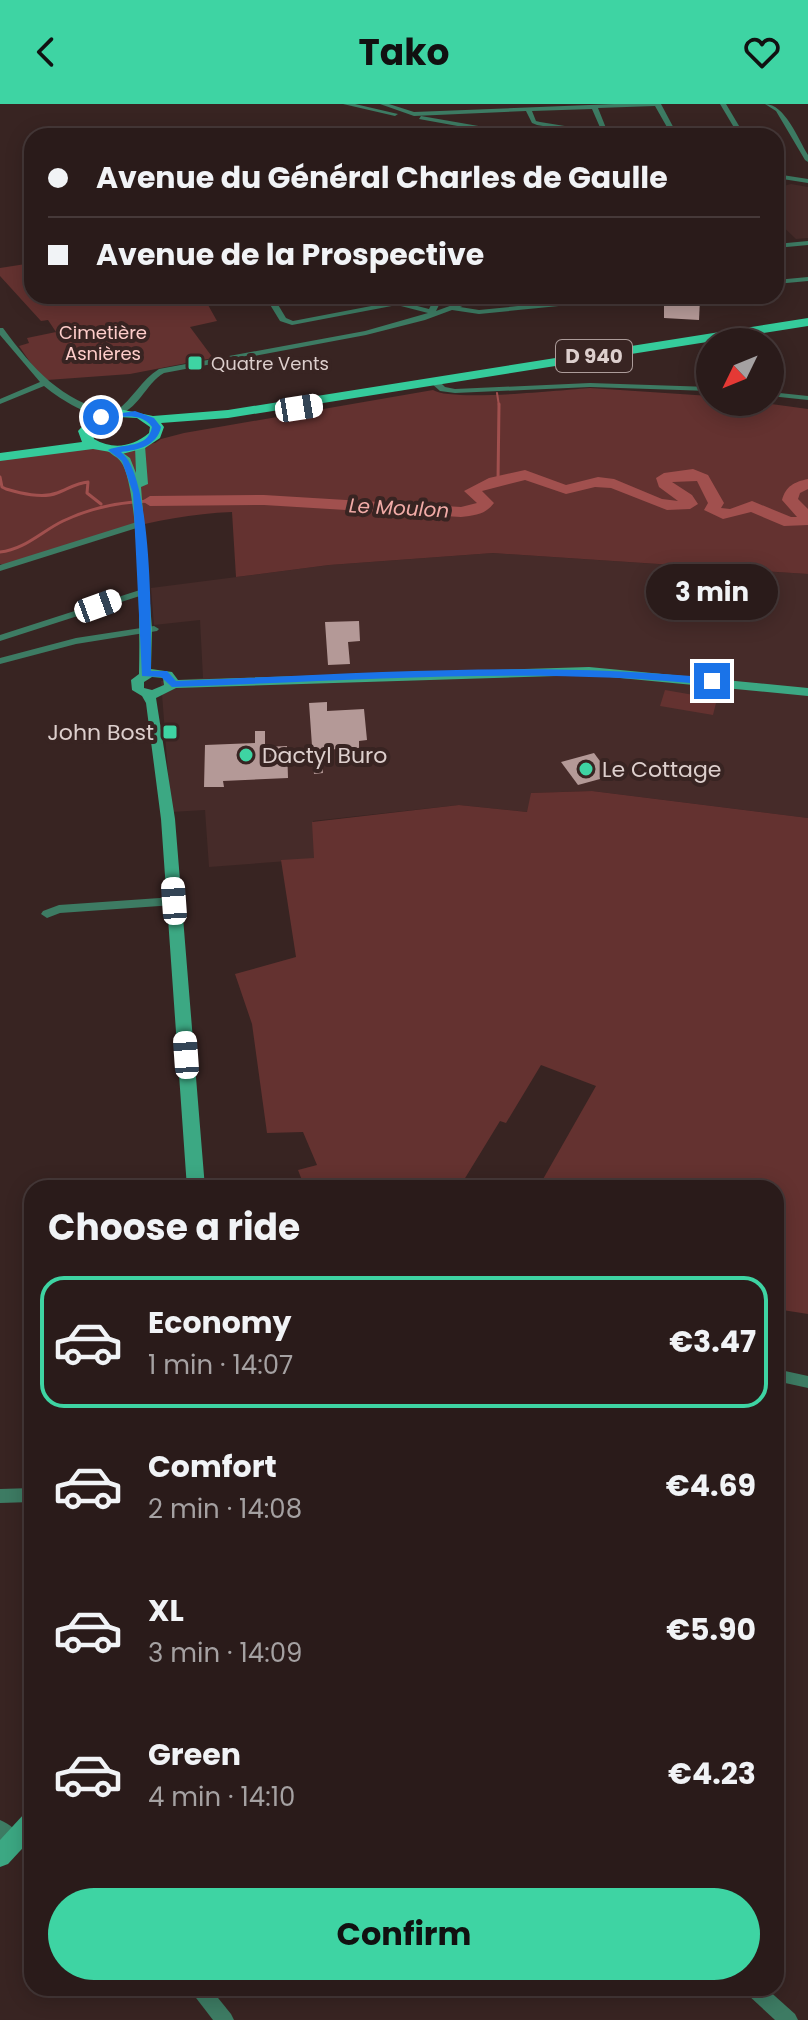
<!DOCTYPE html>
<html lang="en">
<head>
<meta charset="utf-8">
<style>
	:root { --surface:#2a1b1a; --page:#362827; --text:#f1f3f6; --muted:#a5a1a2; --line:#463939; --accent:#3ed4a3 }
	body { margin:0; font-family:Poppins,sans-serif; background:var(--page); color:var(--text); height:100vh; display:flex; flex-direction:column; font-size:30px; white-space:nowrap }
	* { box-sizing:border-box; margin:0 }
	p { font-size:26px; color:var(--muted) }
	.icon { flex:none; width:44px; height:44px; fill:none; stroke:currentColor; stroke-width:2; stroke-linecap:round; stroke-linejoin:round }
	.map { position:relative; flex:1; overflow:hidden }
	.sheet { position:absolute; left:24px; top:1076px; width:760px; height:816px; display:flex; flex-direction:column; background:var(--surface); border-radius:24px; box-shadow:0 4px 20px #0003,0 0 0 2px var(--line) }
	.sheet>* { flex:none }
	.banner { position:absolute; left:24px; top:24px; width:760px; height:176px; border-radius:24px; box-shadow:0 4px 20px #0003,0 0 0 2px var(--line); display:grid; align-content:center; height:176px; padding:0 24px; background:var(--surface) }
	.needle { width:52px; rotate:227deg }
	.controls { position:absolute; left:696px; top:224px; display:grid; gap:16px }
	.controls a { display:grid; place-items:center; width:88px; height:88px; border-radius:50%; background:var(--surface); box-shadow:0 4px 20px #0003,0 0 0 2px var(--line); font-size:40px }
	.end { position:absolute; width:36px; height:36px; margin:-18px; border:10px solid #1a73e8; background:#fff; box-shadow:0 0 0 4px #fff }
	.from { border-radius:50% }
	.bubble { position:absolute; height:56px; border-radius:28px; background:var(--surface); box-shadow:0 4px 20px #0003,0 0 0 2px var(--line); font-size:26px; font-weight:700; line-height:56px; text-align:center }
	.car { position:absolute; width:24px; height:48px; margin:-24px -12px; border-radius:10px; box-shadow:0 0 6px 2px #0007; background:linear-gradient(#fff 24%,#345 0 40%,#fff 0 76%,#345 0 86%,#fff 0) }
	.banner b { display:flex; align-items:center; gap:28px; height:76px; font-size:30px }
	.banner b+b { border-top:2px solid var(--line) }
	.banner i { width:20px; height:20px; background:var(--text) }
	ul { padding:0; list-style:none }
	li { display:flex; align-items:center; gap:24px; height:132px; margin:0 16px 12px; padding:0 8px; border:4px solid transparent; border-radius:24px }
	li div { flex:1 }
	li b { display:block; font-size:30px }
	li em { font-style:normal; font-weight:700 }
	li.active { border-color:var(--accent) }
	li>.icon { width:72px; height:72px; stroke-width:1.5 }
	h2 { padding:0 24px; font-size:36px; line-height:96px }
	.button { display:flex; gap:16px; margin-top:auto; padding:16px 24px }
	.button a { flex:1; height:92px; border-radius:48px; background:var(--accent); color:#111; font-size:32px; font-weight:700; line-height:92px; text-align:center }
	header { display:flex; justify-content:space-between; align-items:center; height:104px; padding:0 24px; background:var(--accent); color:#111; font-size:36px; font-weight:700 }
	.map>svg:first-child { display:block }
</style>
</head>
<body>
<header><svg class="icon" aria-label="back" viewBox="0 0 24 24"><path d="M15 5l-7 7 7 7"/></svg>Tako<svg class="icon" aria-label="heart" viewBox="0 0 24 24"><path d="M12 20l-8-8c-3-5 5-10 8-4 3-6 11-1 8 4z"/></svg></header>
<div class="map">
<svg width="808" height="1916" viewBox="0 0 808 1916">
	<rect width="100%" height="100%" fill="#382422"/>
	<g fill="#462b29">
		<path d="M791 80 808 83V134L796 135 776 116V84Z"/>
		<path d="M493 449 808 470V714L592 687 532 689 528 708 459 701 313 717 315 755 209 763 205 706 171 708 161 577 203 574 200 516 154 521 151 484 329 461Z"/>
	</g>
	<g fill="#643230">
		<path d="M32 159V192H203L217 217 190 223 213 254 130 270 47 276 37 268 19 242 29 239 27 234 56 228 48 216 41 217 0 172V164Z"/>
		<path d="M590 284 710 292V298H757L808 305V470L493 449 329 461 236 473 232 408C153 411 82 437 7 462L0 460V353L93 341 104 345 155 339 161 335 184 329 433 286C452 298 561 286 590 284Z"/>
		<path d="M665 586 717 595 713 611 660 602Z"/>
		<path d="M592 687 808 714V1210L776 1205V1084H538L596 982 541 961 506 1019 500 1017 459 1084H305L298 1066 317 1061 303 1028 267 1029 252 920 235 870 296 853 281 756 314 754 312 718 459 701 527 708 531 689Z"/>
	</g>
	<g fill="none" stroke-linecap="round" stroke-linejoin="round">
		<path stroke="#a1504e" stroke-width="2" d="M497 289 499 302"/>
		<g stroke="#a1504e" stroke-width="3">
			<path d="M0 373 2 383 6 385C20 389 42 395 57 389 68 385 76 379 88 378L87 389 101 400"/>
			<path d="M498 377 499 300"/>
			<path d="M0 448C24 446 42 427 63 417 90 404 119 398 150 397"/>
		</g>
		<path fill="#a1504e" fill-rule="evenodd" d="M693 365 708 371 724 399 721 404 730 405 752 397 791 413H797L782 396C786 382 794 378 808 375V385L800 389 798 395 808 405V421L784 422 751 408 723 415 704 406 708 399 697 377 672 378 692 391 698 400 690 405 667 406 611 384 595 383 566 390 525 376 482 387 494 399C485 411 475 411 461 413L264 401 150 402 142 397 150 392 264 391 461 403 477 399 464 387 489 374 525 366 566 381 598 373 614 375 662 395 678 397 659 383 656 374 664 369Z"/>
	</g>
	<g fill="#b49997">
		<path d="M664 194 700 195 699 216 664 214Z"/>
		<path d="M359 517 360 537 348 538 350 560 328 561 325 518Z"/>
		<path d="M327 598V607L364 605 367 636 359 637V644L321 646 323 669 314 670 309 599Z"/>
		<path d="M255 627H265V643L287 642 288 674 223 677 224 683H204L205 641 255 639Z"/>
		<path d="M594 649 611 672 578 681 561 658Z"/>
	</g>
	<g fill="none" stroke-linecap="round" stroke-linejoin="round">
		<g fill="#3d7b63" fill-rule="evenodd">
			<path d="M343 0H355L398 10 395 12Z"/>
			<path d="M380 0H389L414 8 614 0H661L678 32H672L655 2 598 4 608 29 617 32H602L537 21 532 19 526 7 414 12ZM592 5 602 28 540 18 536 17 532 7Z"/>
			<path d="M720 0H726L745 32H739Z"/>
			<path d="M765 0C785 0 798 35 808 51V58L805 56 776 7Z"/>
			<path d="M421 12 524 30 527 32H513L419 15Z"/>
			<path d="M776 70 808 75V79L776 74Z"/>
			<path d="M808 137V141L776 144V140Z"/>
			<path d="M808 173V177L776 180V176Z"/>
			<path d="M273 192H281L277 199 286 214 293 217 387 199 366 192H378L429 205 431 201 424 192H432L439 201 436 207 477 192H488L460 203 479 206 618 192H644L640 194 479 210 452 206 425 216 366 231 164 269C146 279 137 308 116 311V307C133 295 141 276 159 265L365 227 428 209 397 201 292 221 280 217 269 199Z"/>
			<path d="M0 224H3C34 266 60 296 113 309V313C87 312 64 298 44 282L0 300V295L40 278 0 231Z"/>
			<path d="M431 275H437L445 283 455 285 590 279 710 283V287L590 283 455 289 440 287 431 279Z"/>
			<path d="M770 288 808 292V296L770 292Z"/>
			<path d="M140 417 143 418V422L0 467V461Z"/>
			<path d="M143 485 148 488 146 490 0 537V531Z"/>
			<path d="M154 522 159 525 157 527 76 540 0 560V554L76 534Z"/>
			<path d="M174 793 179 797 174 801 60 809 47 814 41 810 43 807 59 801Z"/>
			<path d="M776 1265 808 1272V1284L776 1277Z"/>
			<path d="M32 1384V1398L0 1399V1385Z"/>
			<path d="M0 1716C10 1720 19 1728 23 1738L21 1744 15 1746 9 1744 0 1736Z"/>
			<path d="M190 1884H210L231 1910 234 1916H213L193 1890Z"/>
			<path d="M744 1884H766L795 1910 798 1916H775L747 1890Z"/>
		</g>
		<g fill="#3ca883" fill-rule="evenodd">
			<path d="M140 339 145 342 148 380 141 383 152 525 151 565 172 568 178 576 589 563 808 584V592L589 571 176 584 156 594 175 715 205 1084H187L161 715 146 599 142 592 132 586 131 576 139 570C140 533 140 384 121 358 118 353 110 350 107 346L116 344 130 354 136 369 135 342ZM152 573 163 574 164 581 152 586 144 584V578Z"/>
			<path d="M32 1707V1734L8 1760 0 1763V1736L24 1710Z"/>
		</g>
		<path fill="#35cb9b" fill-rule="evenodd" d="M808 214V222L228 314 161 319 164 323 160 334 145 344 122 350 93 345 0 357V349L82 338 78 327 91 313 119 305 153 312 228 306ZM119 313 137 314 150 323 149 329C132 343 113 346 94 335L92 327 104 317Z"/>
	</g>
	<path fill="#1a73e8" d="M135 307 154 314 161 323C157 342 138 346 121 348 153 372 151 524 151 567H167L176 577C354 570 534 556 712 574L717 577 712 581C532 562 351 577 172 583L161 573 142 572 133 389 122 357 108 346C123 339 148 345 152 323 140 307 119 314 101 315L97 313Z"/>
	<g fill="#3ed4a3" stroke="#382422" stroke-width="3">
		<rect x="187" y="251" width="16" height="16" rx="4"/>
		<rect x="162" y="620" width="16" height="16" rx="4"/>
		<circle cx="246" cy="651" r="8"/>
		<circle cx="586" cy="665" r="8"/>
	</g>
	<g text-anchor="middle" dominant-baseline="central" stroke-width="8" stroke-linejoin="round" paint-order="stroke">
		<g font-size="18" fill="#fecdca" stroke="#382422">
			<text x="103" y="228">Cimetière<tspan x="103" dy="21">Asnières</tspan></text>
		</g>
		<g font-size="18" fill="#ddcfcd" stroke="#382422" text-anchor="start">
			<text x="211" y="259">Quatre Vents</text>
		</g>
		<rect fill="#382422" stroke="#ac9c9a" stroke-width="2" x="556" y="236" width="76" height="32" rx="6"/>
		<g font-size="20" font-weight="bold" fill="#ddcfcd">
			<text x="594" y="252">D 940</text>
		</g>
		<g font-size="20" font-style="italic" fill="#f1aba7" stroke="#382422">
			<text transform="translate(399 404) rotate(3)">Le Moulon</text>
		</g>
		<g font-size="22" fill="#ddcfcd" stroke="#382422" text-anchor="start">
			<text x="154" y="628" text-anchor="end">John Bost</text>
			<text x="262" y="651">Dactyl Buro</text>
			<text x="602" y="665">Le Cottage</text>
		</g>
	</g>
</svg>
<div class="controls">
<a><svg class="needle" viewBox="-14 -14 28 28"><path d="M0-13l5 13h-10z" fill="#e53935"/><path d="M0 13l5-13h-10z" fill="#a5a1a2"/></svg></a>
</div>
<i class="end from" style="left:101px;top:313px"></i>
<i class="end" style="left:712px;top:577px"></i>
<div class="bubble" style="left:646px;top:460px;width:132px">3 min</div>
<i class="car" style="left:299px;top:304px;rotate:81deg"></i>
<i class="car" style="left:98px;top:502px;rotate:70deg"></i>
<i class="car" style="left:174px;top:797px;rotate:356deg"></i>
<i class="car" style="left:186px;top:951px;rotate:356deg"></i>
<div class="banner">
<b><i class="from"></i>Avenue du Général Charles de Gaulle</b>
<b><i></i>Avenue de la Prospective</b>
</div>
<section class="sheet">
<h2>Choose a ride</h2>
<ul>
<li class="active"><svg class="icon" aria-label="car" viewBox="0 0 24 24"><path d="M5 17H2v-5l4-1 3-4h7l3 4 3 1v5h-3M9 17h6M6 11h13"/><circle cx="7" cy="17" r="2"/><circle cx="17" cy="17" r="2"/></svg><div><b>Economy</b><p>1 min · 14:07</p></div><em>€3.47</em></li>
<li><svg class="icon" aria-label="car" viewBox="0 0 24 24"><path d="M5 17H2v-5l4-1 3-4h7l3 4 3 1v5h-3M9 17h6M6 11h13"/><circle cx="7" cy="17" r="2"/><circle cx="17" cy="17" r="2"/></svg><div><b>Comfort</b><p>2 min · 14:08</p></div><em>€4.69</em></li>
<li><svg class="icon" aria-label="car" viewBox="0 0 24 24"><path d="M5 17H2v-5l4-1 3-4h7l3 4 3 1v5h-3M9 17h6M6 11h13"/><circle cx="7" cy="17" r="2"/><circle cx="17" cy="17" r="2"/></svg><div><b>XL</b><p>3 min · 14:09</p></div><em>€5.90</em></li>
<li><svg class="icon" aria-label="car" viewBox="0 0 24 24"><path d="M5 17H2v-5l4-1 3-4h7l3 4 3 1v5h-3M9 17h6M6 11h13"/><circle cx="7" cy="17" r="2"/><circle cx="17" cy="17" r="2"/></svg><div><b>Green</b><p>4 min · 14:10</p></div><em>€4.23</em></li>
</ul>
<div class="button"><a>Confirm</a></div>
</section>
</div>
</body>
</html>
